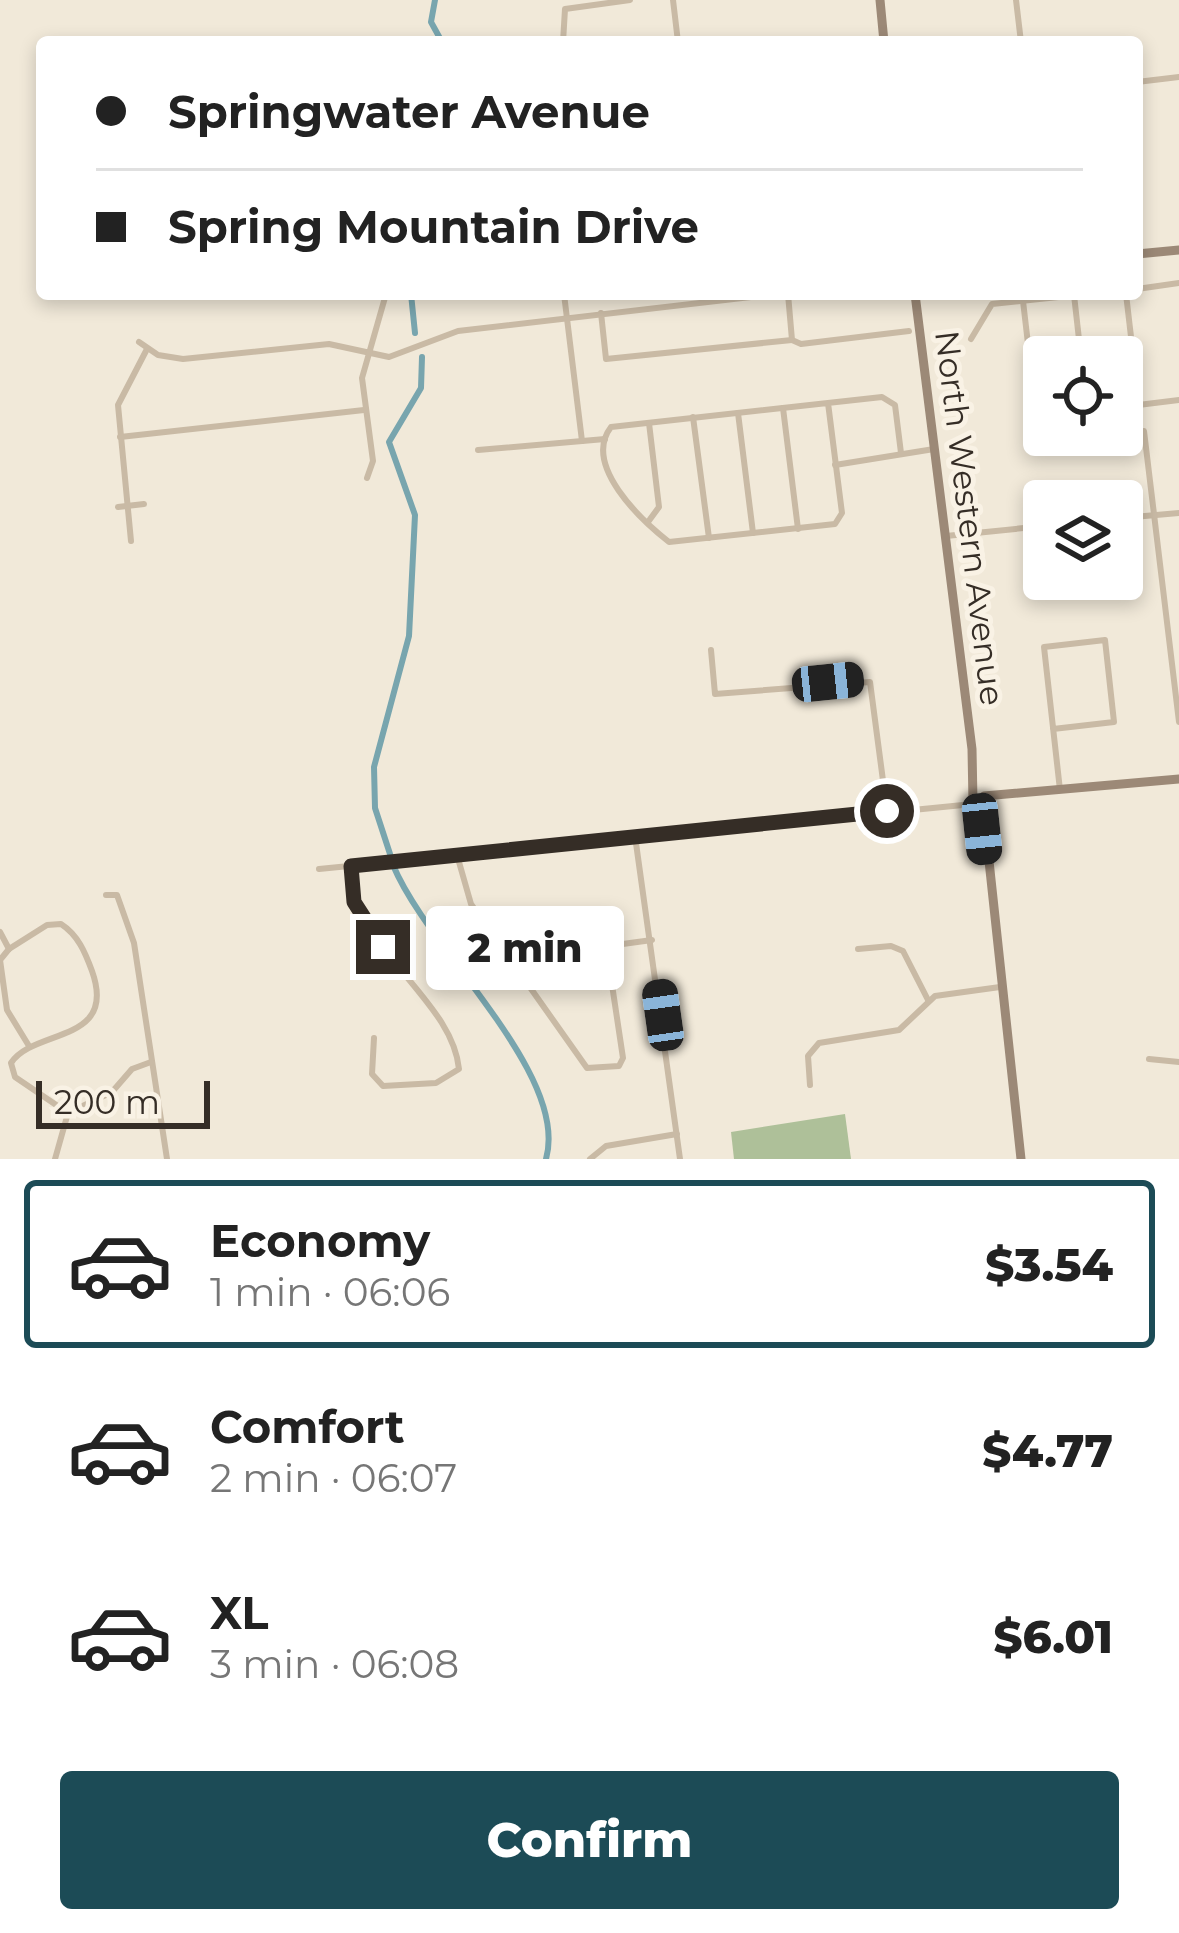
<!DOCTYPE html>
<html lang="en">
<head>
<meta charset="utf-8">
<style>
	:root { --surface:#fff; --page:#f2f2f2; --text:#222; --muted:#767676; --line:#e0e0e0; --accent:#1c4b56 }
	body { margin:0; font-family:Montserrat,sans-serif; background:var(--page); color:var(--text); height:100vh; display:flex; flex-direction:column; font-size:45px; white-space:nowrap }
	* { box-sizing:border-box; margin:0 }
	p { font-size:39px; color:var(--muted) }
	.icon { flex:none; width:66px; height:66px; fill:none; stroke:currentColor; stroke-width:2; stroke-linecap:round; stroke-linejoin:round }
	.map { position:relative; height:1159px; overflow:hidden }
	.panel { display:flex; flex-direction:column; background:var(--surface); flex:1 }
	.panel>* { flex:none }
	.hud { position:absolute; left:36px; top:36px; width:1107px; height:264px; border-radius:12px; box-shadow:0 6px 18px #0003; display:grid; align-content:center; height:264px; padding:0 60px; background:var(--surface) }
	.controls { position:absolute; left:1023px; top:336px; display:grid; gap:24px }
	.controls a { display:grid; place-items:center; width:120px; height:120px; border-radius:12px; background:var(--surface); box-shadow:0 6px 18px #0003; font-size:60px }
	.scale { position:absolute; left:36px; bottom:30px; width:174px; box-sizing:border-box; padding-left:12px; border:6px solid #352d26; border-top:0; font-size:33px; line-height:42px; white-space:nowrap; color:#352d26; -webkit-text-stroke:9px #f9f2e5; paint-order:stroke }
	.end { position:absolute; width:54px; height:54px; margin:-27px; border:15px solid #352d26; background:#fff; box-shadow:0 0 0 6px #fff }
	.from { border-radius:50% }
	.bubble { position:absolute; height:84px; border-radius:12px; background:var(--surface); box-shadow:0 6px 18px #0003; font-size:39px; font-weight:800; line-height:84px; text-align:center }
	.car { position:absolute; width:36px; height:72px; margin:-36px -18px; border-radius:15px; box-shadow:0 0 9px 3px #0007; background:linear-gradient(#222 24%,#8ab4d8 0 40%,#222 0 76%,#8ab4d8 0 86%,#222 0) }
	.hud b { display:flex; align-items:center; gap:42px; height:114px; font-size:45px }
	.hud b+b { border-top:3px solid var(--line) }
	.hud i { width:30px; height:30px; background:var(--text) }
	ul { padding:21px 0 0; list-style:none }
	li { display:flex; align-items:center; gap:36px; height:168px; margin:0 24px 18px; padding:0 36px; border:6px solid transparent; border-radius:12px }
	li div { flex:1 }
	li b { display:block; font-size:45px }
	li em { font-style:normal; font-weight:800 }
	li.on { border-color:var(--accent) }
	li>.icon { width:108px; height:108px; stroke-width:1.5 }
	.action { display:flex; gap:24px; margin-top:auto; padding:24px 60px }
	.action a { flex:1; height:138px; border-radius:12px; background:var(--accent); color:#fff; font-size:48px; font-weight:800; line-height:138px; text-align:center }
	.map>svg:first-child { display:block }
</style>
</head>
<body>
<div class="map">
<svg width="1179" height="1159" viewBox="0 0 1179 1159">
	<rect width="100%" height="100%" fill="#f1e9d9"/>
	<path fill="#aec099" d="M845 1114 851 1159H734L731 1132Z"/>
	<g fill="none" stroke-linecap="round" stroke-linejoin="round">
		<g stroke="#78a5ae" stroke-width="6">
			<path d="M435 0 431 22 442 42"/>
			<path d="M411 294 415 333"/>
			<path d="M391 857 375 808 374 767 409 636 415 515 389 442 421 388 422 357"/>
			<path d="M393 865C428 950 570 1074 546 1159"/>
		</g>
		<g stroke="#c9baa5" stroke-width="6">
			<path d="M673 0 678 42"/>
			<path d="M1016 0 1021 42"/>
			<path d="M563 42 565 9 630 0"/>
			<path d="M1137 82 1179 77"/>
			<path d="M1137 289 1179 283"/>
			<path d="M564 294 582 441"/>
			<path d="M788 294 792 340 801 344 909 331"/>
			<path d="M1126 294 1139 405"/>
			<path d="M1074 295 1081 357"/>
			<path d="M1023 301 1035 404 1044 414"/>
			<path d="M601 313 606 359 792 340"/>
			<path d="M971 339 992 304 1087 294"/>
			<path d="M139 342 158 355 183 359 329 344 389 357 458 331 777 294"/>
			<path d="M828 403 842 513 835 524 669 542C641 520 582 465 611 427L882 397 895 405 901 453"/>
			<path d="M1122 407 1179 400"/>
			<path d="M783 408 798 529"/>
			<path d="M738 413 753 533"/>
			<path d="M693 417 709 538"/>
			<path d="M1144 431 1179 722"/>
			<path d="M120 437 364 410"/>
			<path d="M478 450 605 439"/>
			<path d="M835 465 934 449"/>
			<path d="M367 478 373 461 362 378 386 294"/>
			<path d="M118 507 144 504"/>
			<path d="M1122 518 1179 513"/>
			<path d="M648 522 659 507 649 423"/>
			<path d="M946 536 1044 526"/>
			<path d="M131 541 118 405 147 349"/>
			<path d="M711 650 715 694 870 682 887 811"/>
			<path d="M1053 729 1114 722 1105 640 1044 647 1060 790"/>
			<path d="M635 836 680 1159"/>
			<path d="M457 855 471 904 587 1068 619 1066 623 1058 602 918C568 908 536 938 510 957"/>
			<path d="M351 866C355 953 452 998 459 1069L436 1083 383 1086 372 1074 374 1038"/>
			<path d="M319 869 973 804"/>
			<path d="M106 895H117L134 943 167 1159"/>
			<path d="M0 932 9 949"/>
			<path d="M608 946 652 940"/>
			<path d="M9 949 47 925 61 924C78 935 85 952 92 971 118 1044 34 1028 11 1063L15 1077 68 1113"/>
			<path d="M9 949 0 960 7 1010 29 1046"/>
			<path d="M858 949 891 946 903 951 928 1000"/>
			<path d="M1149 1059 1179 1062"/>
			<path d="M810 1085 808 1056 819 1043 899 1030 935 996 1000 987"/>
			<path d="M68 1113 112 1092 132 1069 151 1062"/>
			<path d="M55 1159 68 1113"/>
			<path d="M590 1159 606 1146 677 1134"/>
		</g>
		<g stroke="#9c8977" stroke-width="9">
			<path d="M880 0 884 42"/>
			<path d="M1137 254 1179 250"/>
			<path d="M915 294 972 749 973 802 984 804"/>
			<path d="M984 796 1179 779"/>
			<path d="M983 805 1021 1159"/>
		</g>
	</g>
	<g fill="none" stroke-linecap="round" stroke-linejoin="round">
		<path stroke="#352d26" stroke-width="15" d="M383 947 354 902 351 866 887 811"/>
	</g>
	<g text-anchor="middle" dominant-baseline="central" stroke-width="10" stroke-linejoin="round" paint-order="stroke">
		<g font-size="33" fill="#352d26" stroke="#f9f2e5">
			<text transform="translate(970 518) rotate(83)">North Western Avenue</text>
		</g>
	</g>
</svg>
<div class="controls">
<a><svg class="icon" aria-label="locate" viewBox="0 0 24 24"><circle cx="12" cy="12" r="6"/><path d="M12 2v4M12 18v4M2 12h4M18 12h4"/></svg></a>
<a><svg class="icon" aria-label="layers" viewBox="0 0 24 24"><path d="M12 4l9 5-9 5-9-5zM3 14l9 5 9-5"/></svg></a>
</div>
<div class="scale">200 m</div>
<i class="end from" style="left:887px;top:811px"></i>
<i class="end" style="left:383px;top:947px"></i>
<div class="bubble" style="left:426px;top:906px;width:198px">2 min</div>
<i class="car" style="left:828px;top:682px;rotate:84deg"></i>
<i class="car" style="left:982px;top:829px;rotate:174deg"></i>
<i class="car" style="left:663px;top:1015px;rotate:352deg"></i>
<div class="hud">
<b><i class="from"></i>Springwater Avenue</b>
<b><i></i>Spring Mountain Drive</b>
</div>
</div>
<section class="panel">
<ul>
<li class="on"><svg class="icon" aria-label="car" viewBox="0 0 24 24"><path d="M5 17H2v-5l4-1 3-4h7l3 4 3 1v5h-3M9 17h6M6 11h13"/><circle cx="7" cy="17" r="2"/><circle cx="17" cy="17" r="2"/></svg><div><b>Economy</b><p>1 min · 06:06</p></div><em>$3.54</em></li>
<li><svg class="icon" aria-label="car" viewBox="0 0 24 24"><path d="M5 17H2v-5l4-1 3-4h7l3 4 3 1v5h-3M9 17h6M6 11h13"/><circle cx="7" cy="17" r="2"/><circle cx="17" cy="17" r="2"/></svg><div><b>Comfort</b><p>2 min · 06:07</p></div><em>$4.77</em></li>
<li><svg class="icon" aria-label="car" viewBox="0 0 24 24"><path d="M5 17H2v-5l4-1 3-4h7l3 4 3 1v5h-3M9 17h6M6 11h13"/><circle cx="7" cy="17" r="2"/><circle cx="17" cy="17" r="2"/></svg><div><b>XL</b><p>3 min · 06:08</p></div><em>$6.01</em></li>
</ul>
<div class="action"><a>Confirm</a></div>
</section>
</body>
</html>
